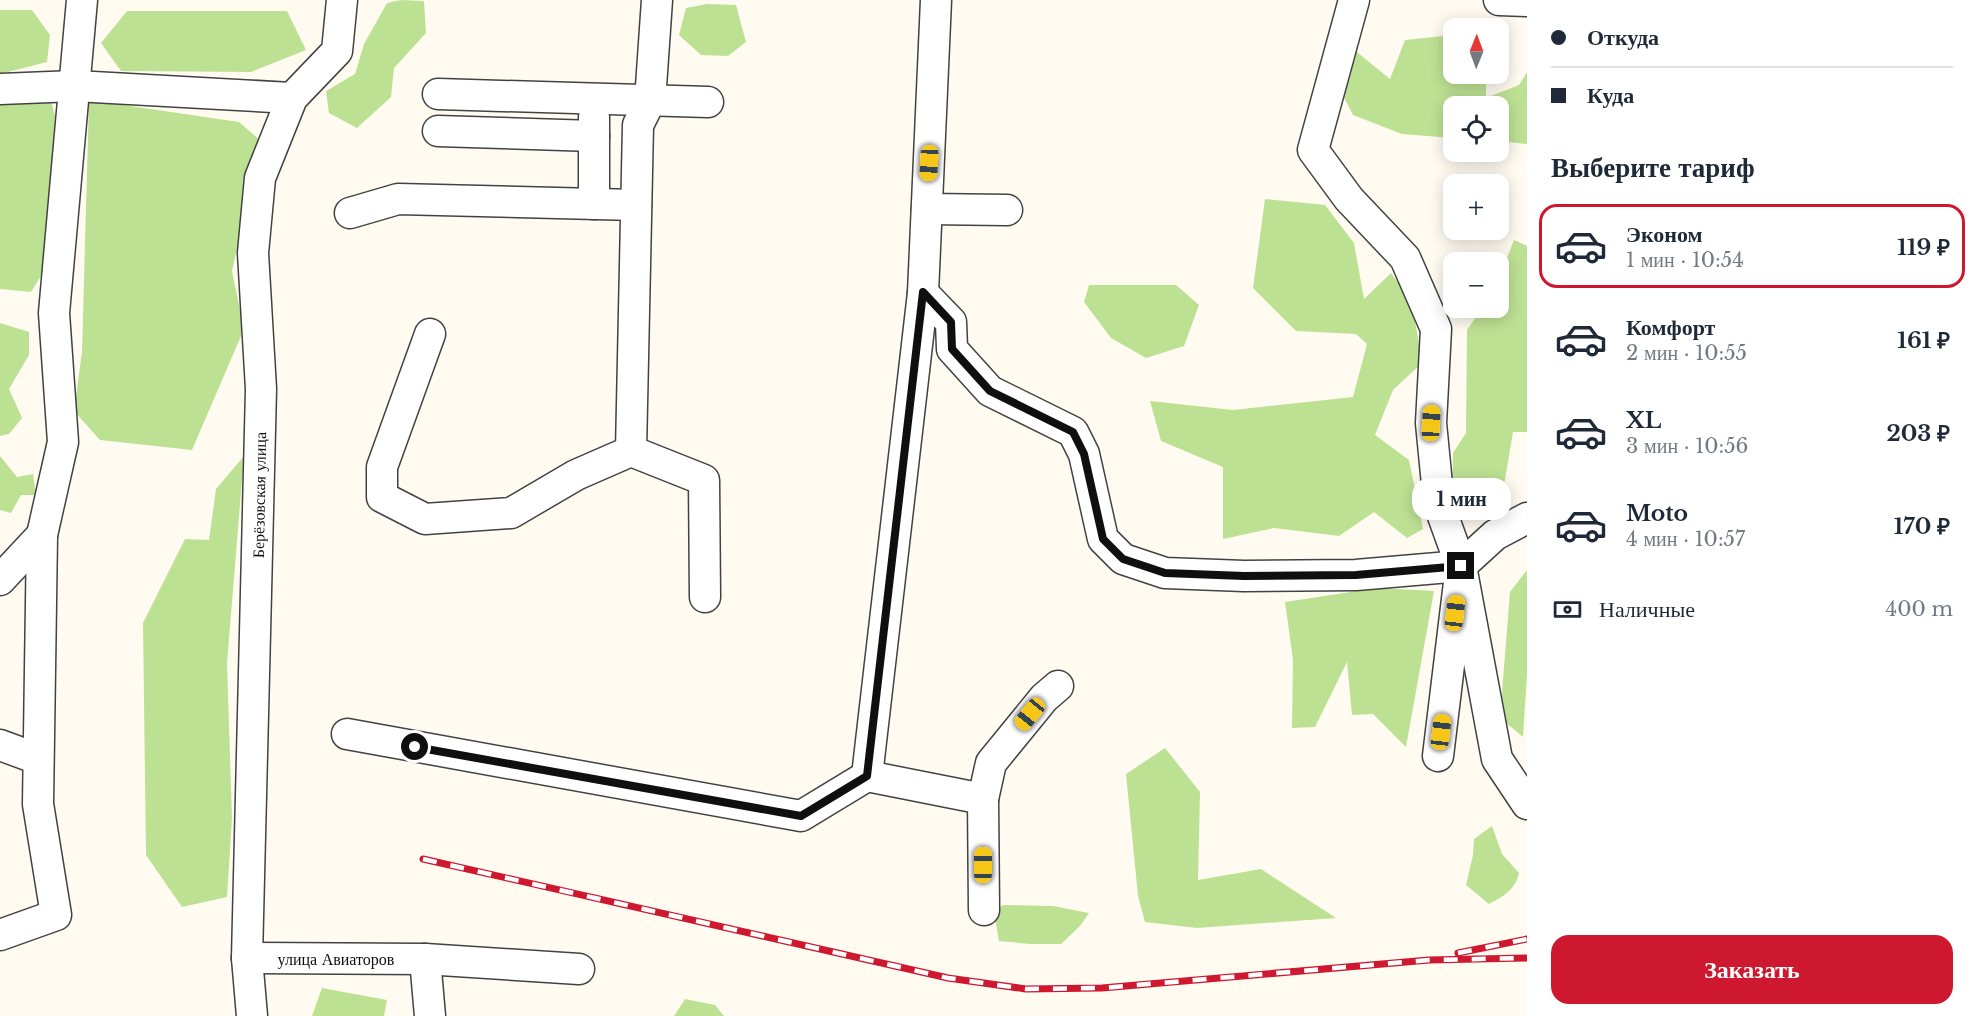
<!DOCTYPE html>
<html lang="ru">
<head>
<meta charset="utf-8">
<style>
	:root { --surface:#fff; --page:#f6f6f7; --text:#1f2937; --muted:#747a83; --line:#e0e1e3; --accent:#ce1830 }
	body { margin:0; font-family:"Libre Baskerville",serif; background:var(--page); color:var(--text); height:100vh; display:flex; flex-direction:column; font-size:22px; white-space:nowrap }
	* { box-sizing:border-box; margin:0 }
	p { font-size:20px; color:var(--muted) }
	.icon { flex:none; width:33px; height:33px; fill:none; stroke:currentColor; stroke-width:2; stroke-linecap:round; stroke-linejoin:round }
	.map { position:relative; flex:1; overflow:hidden }
	.sheet { display:flex; flex-direction:column; background:var(--surface); width:450px }
	.sheet>* { flex:none }
	.guide { display:grid; align-content:center; height:132px; padding:0 24px; background:var(--surface) }
	.needle { width:39px; rotate:1deg }
	.controls { position:absolute; left:1443px; top:18px; display:grid; gap:12px }
	.controls a { display:grid; place-items:center; width:66px; height:66px; border-radius:12px; background:var(--surface); box-shadow:0 3px 15px #0003; font-size:30px }
	.end { position:absolute; width:27px; height:27px; margin:-14px; border:8px solid #0f0f0f; background:#fff; box-shadow:0 0 0 3px #fff }
	.from { border-radius:50% }
	.bubble { position:absolute; height:42px; border-radius:18px; background:var(--surface); box-shadow:0 3px 15px #0003; font-size:20px; font-weight:800; line-height:42px; text-align:center }
	.car { position:absolute; width:18px; height:36px; margin:-18px -9px; border-radius:8px; box-shadow:0 0 4px 2px #0007; background:linear-gradient(#f5c518 24%,#345 0 40%,#f5c518 0 76%,#345 0 86%,#f5c518 0) }
	.guide b { display:flex; align-items:center; gap:21px; height:57px; font-size:22px }
	.guide b+b { border-top:2px solid var(--line) }
	.guide i { width:15px; height:15px; background:var(--text) }
	ul { padding:0; list-style:none }
	li { display:flex; align-items:center; gap:18px; height:84px; margin:0 12px 9px; padding:0 12px; border:3px solid transparent; border-radius:18px }
	li div { flex:1 }
	li b { display:block; font-size:22px }
	li em { font-style:normal; font-weight:800 }
	li.active { border-color:var(--accent) }
	li>.icon { width:54px; height:54px; stroke-width:1.5 }
	h2 { padding:0 24px; font-size:27px; line-height:72px }
	.pay { display:flex; align-items:center; gap:15px; height:66px; padding:0 24px; font-size:22px }
	.pay p { margin-inline-start:auto }
	.cta { display:flex; gap:12px; margin-top:auto; padding:12px 24px }
	.cta a { flex:1; height:69px; border-radius:18px; background:var(--accent); color:#fff; font-size:24px; font-weight:800; line-height:69px; text-align:center }
	main { display:flex; flex:1; min-height:0 }
	.map>svg:first-child { display:block }
</style>
</head>
<body>
<main>
<div class="map">
<svg width="1527" height="1016" viewBox="0 0 1527 1016">
	<rect width="100%" height="100%" fill="#fffbf1"/>
	<g fill="#bde193">
		<path d="M401 0 424 1 426 33 394 68 391 97 357 128 329 113 326 91 355 74 364 44 387 3Z"/>
		<path d="M707 4 736 5 746 42 728 56 701 55 679 35 686 8Z"/>
		<path d="M0 10H32L50 35 47 62 0 74Z"/>
		<path d="M127 11H287L306 50 251 72 121 71 101 43Z"/>
		<path d="M1453 35 1454 74H1486V98L1519 85 1527 72V144L1499 141 1498 106H1454L1453 138 1402 134 1353 115 1331 72 1347 44 1390 79 1405 40Z"/>
		<path d="M49 93 55 116 54 240 44 256 42 274 31 292 0 289V99Z"/>
		<path d="M89 100 239 122 261 141 232 271 244 329 192 450 100 440 74 411 82 352Z"/>
		<path d="M1265 199 1325 205 1354 243 1364 299 1391 273 1412 302 1422 363 1393 390 1375 435 1409 460 1423 529 1407 538 1374 512 1339 536 1274 528 1223 539V467L1161 441 1150 401 1233 410 1353 397 1367 344 1356 334 1296 331 1253 288Z"/>
		<path d="M1514 240 1527 246V432H1513L1502 497 1489 517 1452 505 1453 453 1466 433 1467 330 1482 308H1498L1499 278Z"/>
		<path d="M1089 285H1176L1199 305 1184 346 1146 358 1111 338 1084 302Z"/>
		<path d="M0 323 29 332V355L9 389 22 418 9 434 0 436Z"/>
		<path d="M0 456 17 477 33 474 36 495H21L11 513 0 510Z"/>
		<path d="M244 456 227 663 232 818 227 897 182 907 146 855 143 623 185 539 209 540 216 489Z"/>
		<path d="M1527 570V674L1523 737 1500 718 1510 592Z"/>
		<path d="M1377 588 1434 591 1406 747 1373 714 1352 715 1347 662 1315 727 1292 728 1293 660 1285 602Z"/>
		<path d="M1165 748 1200 792 1198 880 1261 869 1336 918 1197 928 1145 922 1138 896 1126 774Z"/>
		<path d="M1492 826 1502 854 1519 873C1515 890 1504 896 1489 904L1466 885 1473 855 1474 839Z"/>
		<path d="M1003 905 1053 906 1089 913 1080 926 1061 944H1030L999 941 994 913Z"/>
		<path d="M322 988 387 1000 384 1016H312Z"/>
		<path d="M685 999 715 1005 724 1016H674Z"/>
	</g>
	<g fill="none" stroke-linecap="round" stroke-linejoin="round">
		<defs>
			<g id="minor">
				<path d="M657 0 650 101 638 125 631 451 704 480 705 597"/>
				<path d="M1354 0 1313 150 1349 199 1405 258 1436 329 1431 423 1439 505 1461 566 1497 759 1527 804"/>
				<path d="M1499 0 1527 1"/>
				<path d="M0 89 75 86 292 98"/>
				<path d="M438 94 708 102"/>
				<path d="M594 117V204"/>
				<path d="M438 131 594 136"/>
				<path d="M927 209 1007 210"/>
				<path d="M350 213 398 199 636 205"/>
				<path d="M923 293 951 322 952 349 990 391 1073 432 1084 454 1103 539 1123 559 1165 573 1244 576 1356 575 1461 566"/>
				<path d="M430 334 382 467V497L425 519 511 513 576 475 631 451"/>
				<path d="M0 580 42 535"/>
				<path d="M347 734 801 816 867 776 983 799 984 910"/>
				<path d="M0 745 38 759"/>
				<path d="M1438 756 1461 566 1495 535 1527 518"/>
				<path d="M867 776 923 293 936 0"/>
				<path d="M983 799 991 763 1044 698 1058 686"/>
				<path d="M0 935 56 915 38 804 42 535 63 442 54 313 82 0"/>
				<path d="M247 958 425 959 579 969"/>
				<path d="M425 959 430 1016"/>
				<path d="M252 1016 247 958 261 389 253 253 260 178 292 98 337 51 342 0"/>
			</g>
		</defs>
		<use href="#minor" stroke="#424242" stroke-width="33"/>
		<use href="#minor" stroke="#fff" stroke-width="30"/>
		<defs>
			<g id="rail">
				<path d="M423 859 948 978 1026 989 1102 988 1429 960 1527 958"/>
				<path d="M1458 953 1527 939"/>
			</g>
		</defs>
		<use href="#rail" stroke="#ce1830" stroke-width="7"/>
		<use href="#rail" stroke="#fff" stroke-width="4.5" stroke-dasharray="14" stroke-linecap="butt"/>
	</g>
	<g fill="none" stroke-linecap="round" stroke-linejoin="round">
		<path stroke="#0f0f0f" stroke-width="8" d="M415 747 801 816 867 776 923 292 951 322 952 349 990 391 1073 432 1084 454 1103 539 1123 559 1165 573 1244 576 1356 575 1461 566"/>
	</g>
	<g text-anchor="middle" dominant-baseline="central" stroke-width="6" stroke-linejoin="round" paint-order="stroke">
		<g font-size="16" fill="#0f0f0f" stroke="#fff">
			<text transform="translate(259 495) rotate(-89)">Берёзовская улица</text>
			<text x="336" y="959">улица Авиаторов</text>
		</g>
	</g>
</svg>
<div class="controls">
<a><svg class="needle" viewBox="-14 -14 28 28"><path d="M0-13l5 13h-10z" fill="#e53935"/><path d="M0 13l5-13h-10z" fill="#747a83"/></svg></a>
<a><svg class="icon" aria-label="locate" viewBox="0 0 24 24"><circle cx="12" cy="12" r="6"/><path d="M12 2v4M12 18v4M2 12h4M18 12h4"/></svg></a>
<a>+</a>
<a>−</a>
</div>
<i class="end from" style="left:415px;top:747px"></i>
<i class="end" style="left:1461px;top:566px"></i>
<div class="bubble" style="left:1412px;top:478px;width:99px">1 мин</div>
<i class="car" style="left:929px;top:163px;rotate:183deg"></i>
<i class="car" style="left:1431px;top:423px;rotate:3deg"></i>
<i class="car" style="left:1455px;top:613px;rotate:7deg"></i>
<i class="car" style="left:1030px;top:714px;rotate:219deg"></i>
<i class="car" style="left:1441px;top:732px;rotate:7deg"></i>
<i class="car" style="left:983px;top:865px;rotate:0deg"></i>
</div>
<section class="sheet">
<div class="guide">
<b><i class="from"></i>Откуда</b>
<b><i></i>Куда</b>
</div>
<h2>Выберите тариф</h2>
<ul>
<li class="active"><svg class="icon" aria-label="car" viewBox="0 0 24 24"><path d="M5 17H2v-5l4-1 3-4h7l3 4 3 1v5h-3M9 17h6M6 11h13"/><circle cx="7" cy="17" r="2"/><circle cx="17" cy="17" r="2"/></svg><div><b>Эконом</b><p>1 мин · 10:54</p></div><em>119 ₽</em></li>
<li><svg class="icon" aria-label="car" viewBox="0 0 24 24"><path d="M5 17H2v-5l4-1 3-4h7l3 4 3 1v5h-3M9 17h6M6 11h13"/><circle cx="7" cy="17" r="2"/><circle cx="17" cy="17" r="2"/></svg><div><b>Комфорт</b><p>2 мин · 10:55</p></div><em>161 ₽</em></li>
<li><svg class="icon" aria-label="car" viewBox="0 0 24 24"><path d="M5 17H2v-5l4-1 3-4h7l3 4 3 1v5h-3M9 17h6M6 11h13"/><circle cx="7" cy="17" r="2"/><circle cx="17" cy="17" r="2"/></svg><div><b>XL</b><p>3 мин · 10:56</p></div><em>203 ₽</em></li>
<li><svg class="icon" aria-label="car" viewBox="0 0 24 24"><path d="M5 17H2v-5l4-1 3-4h7l3 4 3 1v5h-3M9 17h6M6 11h13"/><circle cx="7" cy="17" r="2"/><circle cx="17" cy="17" r="2"/></svg><div><b>Moto</b><p>4 мин · 10:57</p></div><em>170 ₽</em></li>
</ul>
<div class="pay"><svg class="icon" aria-label="cash" viewBox="0 0 24 24"><path d="M3 7h18v10H3z"/><circle cx="12" cy="12" r="2"/></svg>Наличные<p>400 m</p></div>
<div class="cta"><a>Заказать</a></div>
</section>
</main>
</body>
</html>
